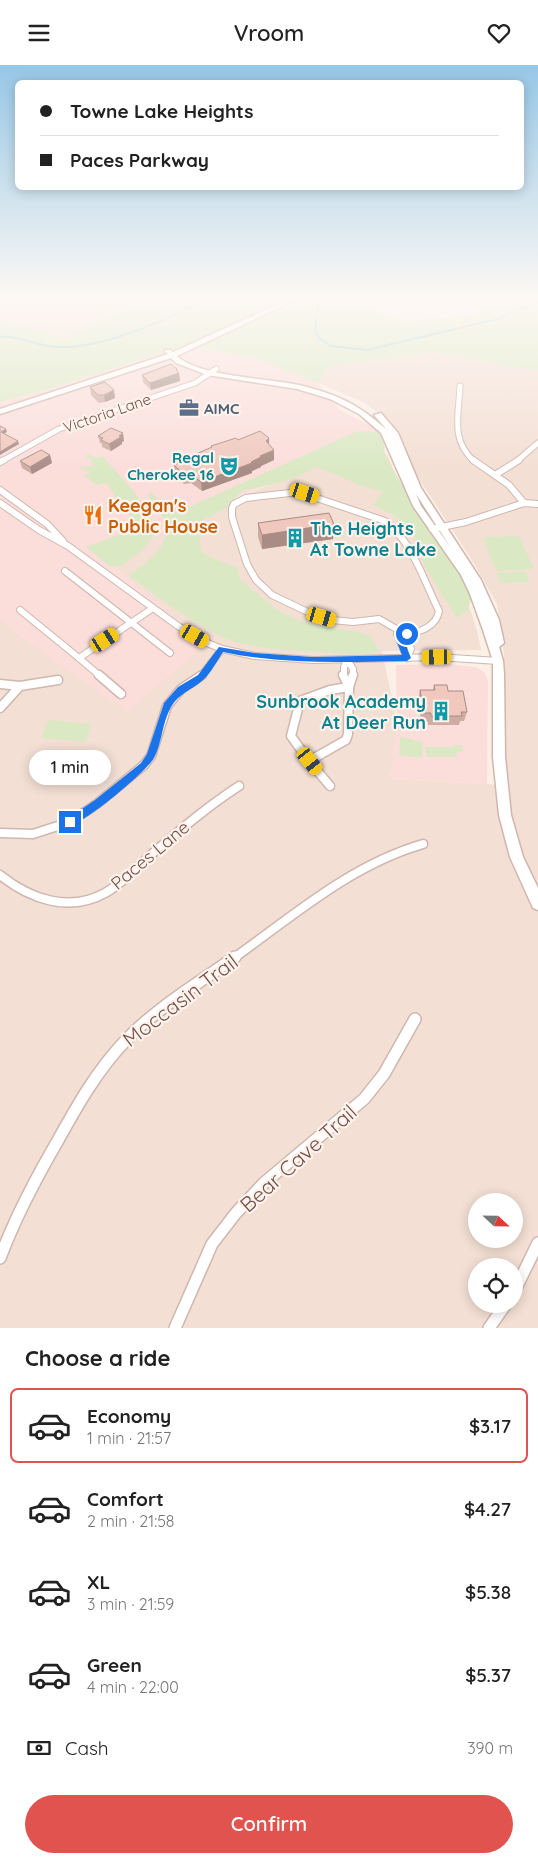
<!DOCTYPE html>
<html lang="en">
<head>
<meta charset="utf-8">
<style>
	:root { --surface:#fff; --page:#f6f6f6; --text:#222; --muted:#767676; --line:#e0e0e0; --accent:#e1534f }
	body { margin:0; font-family:Quicksand,sans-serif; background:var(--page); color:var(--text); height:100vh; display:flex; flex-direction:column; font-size:19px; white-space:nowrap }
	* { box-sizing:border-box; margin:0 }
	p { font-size:16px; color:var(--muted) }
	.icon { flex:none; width:28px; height:28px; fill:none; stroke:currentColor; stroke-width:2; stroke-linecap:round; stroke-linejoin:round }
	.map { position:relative; height:1263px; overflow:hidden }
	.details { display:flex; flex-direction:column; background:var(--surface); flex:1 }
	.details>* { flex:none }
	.hud { position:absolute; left:15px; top:15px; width:509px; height:110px; border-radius:8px; box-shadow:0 2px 12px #0003; display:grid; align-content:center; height:110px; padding:0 25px; background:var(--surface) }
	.needle { width:32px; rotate:112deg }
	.controls { position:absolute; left:468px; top:1128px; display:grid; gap:10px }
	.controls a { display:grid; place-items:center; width:55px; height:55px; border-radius:50%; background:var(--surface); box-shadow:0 2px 12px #0003; font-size:25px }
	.end { position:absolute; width:22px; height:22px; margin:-11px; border:6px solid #1a73e8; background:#fff; box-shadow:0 0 0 2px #fff }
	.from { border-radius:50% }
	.bubble { position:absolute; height:35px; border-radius:18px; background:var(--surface); box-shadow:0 2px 12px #0003; font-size:16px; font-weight:600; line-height:35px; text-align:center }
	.car { position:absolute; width:15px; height:30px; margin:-15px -8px; border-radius:6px; box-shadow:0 0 4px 1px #0007; background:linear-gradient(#f5c518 24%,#345 0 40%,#f5c518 0 76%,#345 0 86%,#f5c518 0) }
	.hud b { display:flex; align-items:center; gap:18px; height:48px; font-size:19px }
	.hud b+b { border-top:1px solid var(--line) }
	.hud i { width:12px; height:12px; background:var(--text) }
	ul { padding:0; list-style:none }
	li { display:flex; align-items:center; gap:15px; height:75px; margin:0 10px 8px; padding:0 15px; border:2px solid transparent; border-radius:8px }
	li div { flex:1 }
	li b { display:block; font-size:19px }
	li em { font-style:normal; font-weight:600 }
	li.current { border-color:var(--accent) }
	li>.icon { width:45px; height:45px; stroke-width:1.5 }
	h2 { padding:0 25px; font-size:22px; line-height:60px }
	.pay { display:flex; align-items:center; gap:12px; height:55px; padding:0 25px; font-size:19px }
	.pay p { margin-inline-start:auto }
	.action { display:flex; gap:10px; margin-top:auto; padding:10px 25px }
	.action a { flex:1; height:58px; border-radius:30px; background:var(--accent); color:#fff; font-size:20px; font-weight:600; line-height:58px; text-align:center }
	header { display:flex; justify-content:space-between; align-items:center; height:65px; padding:0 25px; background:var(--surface); font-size:22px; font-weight:600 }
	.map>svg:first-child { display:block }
</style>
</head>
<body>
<header><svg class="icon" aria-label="menu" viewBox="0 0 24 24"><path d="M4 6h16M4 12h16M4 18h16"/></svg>Vroom<svg class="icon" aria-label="heart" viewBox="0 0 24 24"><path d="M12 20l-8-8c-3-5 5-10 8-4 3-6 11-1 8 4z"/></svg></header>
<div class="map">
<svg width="538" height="1263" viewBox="0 0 538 1263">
	<rect width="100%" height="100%" fill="#fbefe6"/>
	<g fill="#f3dfd4" fill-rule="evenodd">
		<path d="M0 231H146L64 274 0 254Z"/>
		<path d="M434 287 538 306V1263H0V553L25 575 95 514 169 461 373 377 388 391 399 419 408 435 457 504 477 566 481 585 382 586 397 658 391 714 505 720 504 589 497 539 470 492 412 403 382 350 363 337 318 318 330 301ZM476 1136H514V1174H476ZM476 1201H514V1239H476Z"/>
	</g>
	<g fill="#fbddda">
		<path d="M185 280 258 294 318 318 340 345 388 369 169 461 112 499 206 579 127 647 25 575 0 553V337L52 323Z"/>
		<path d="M449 599 476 602 485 608 488 617 487 719 391 714 397 658 396 600Z"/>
	</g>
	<g fill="#dae9c4">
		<path d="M146 231H366L373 245 406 256 479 250 489 232 507 235 509 231H538V306L434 287 330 301 318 318 258 294 186 280 52 323 0 337V254L64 274Z"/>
		<path d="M368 366 383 368 385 390 395 408 432 471 459 502 471 534 468 545 457 553 425 502 414 472 399 453 373 440 383 427 357 419 318 402 286 416 242 426 226 443 198 458 201 486C208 493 226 498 237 502L240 514 277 545 298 555 316 560 359 567 370 571 380 586C361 592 339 588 319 587 294 586 268 585 243 579 207 571 159 532 129 511 150 494 162 489 169 461L148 430 151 427 170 446 178 447 355 367Z"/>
		<path d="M87 389 98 393 103 391 105 392 106 396C123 413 152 444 156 468L141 486 119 502 109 501 86 482 131 465 128 459 133 453 119 439 107 418 96 420 84 410 90 408 79 402 94 401 91 398V394L86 393Z"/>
		<path d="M517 471 520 473 533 502 531 504 498 506 495 504 484 474 486 472Z"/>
		<path d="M526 507 529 517 500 518 497 508Z"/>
		<path d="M48 655 91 659 86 677 41 673Z"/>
		<path d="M400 672 423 677 422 693 399 690Z"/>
		<path d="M454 680H462L463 687H456L457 692H427L425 682H454Z"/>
	</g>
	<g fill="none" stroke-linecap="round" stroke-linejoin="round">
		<g stroke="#a1d6d3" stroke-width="2">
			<path d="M319 231 315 265 320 274 331 281 367 285 497 254 538 237"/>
			<path d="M0 272C20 270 37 281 56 282 101 284 171 255 208 231"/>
		</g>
		<defs>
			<g id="street-far3">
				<path d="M460 321C459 349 450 375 474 396"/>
				<path d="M2 396 59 364 195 318 216 304"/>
				<path d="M517 396 538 378"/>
			</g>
			<g id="street-far2">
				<path d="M473 395 509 420 524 438"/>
				<path d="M0 397 4 395"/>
				<path d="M495 410 519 395"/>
				<path d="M0 425 47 459 63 476"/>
				<path d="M299 427 385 456C412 476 424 516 439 546 436 562 421 566 407 570L379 554 353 557 332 555 312 549 272 530 256 515 247 499 232 452V443L234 439 246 433Z"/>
				<path d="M0 438 39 465 68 481 178 561 205 577 222 584 255 591 313 595 437 592 498 596"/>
				<path d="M432 464 466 457 524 438 538 439"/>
				<path d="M65 506 170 588"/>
				<path d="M20 545 79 593"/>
				<path d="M397 569 407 593"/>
				<path d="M399 572 407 570"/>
				<path d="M407 593 411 584 407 570"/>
				<path d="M100 611 79 593 153 543"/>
				<path d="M201 611 222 584"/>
				<path d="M344 611V602L347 595 353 604V611"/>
			</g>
			<g id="street-far1">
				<path d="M99 610 121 629"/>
				<path d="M343 610 349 622"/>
				<path d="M0 619 20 621 58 615"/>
				<path d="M349 622 348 669 346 675 309 696 291 671 300 636 330 625Z"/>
				<path d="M349 622 353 610"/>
				<path d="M0 643 20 621"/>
				<path d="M309 696 330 721"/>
				<path d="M0 768 33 769 70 757 98 738 144 700 151 691 167 641 181 624 202 610"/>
				<path d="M0 810C30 834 69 848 105 828 123 818 137 802 152 789 180 765 208 741 239 721"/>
				<path d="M234 893C294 850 351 800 423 779"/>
			</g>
			<g id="street">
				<path d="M0 1193C15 1153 35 1115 57 1077 77 1041 97 1005 127 974 158 942 199 918 235 892"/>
				<path d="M514 1227 538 1178"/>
				<path d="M175 1263 212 1179 236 1148 264 1118 364 1034 384 1009 415 954"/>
				<path d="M489 1263 506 1239"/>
			</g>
			<path id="secondary" d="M296 231H304L177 291C200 312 268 313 299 320 337 329 358 339 387 365L374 350 381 348 398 368 421 423 481 515 499 555 504 578 499 582 503 596 504 609 505 692 511 750 523 792 538 823V845L533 843 510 792 499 750 493 692V596L483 565 470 529 461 510 413 441 381 368 359 349 330 334 297 324 207 310 176 298 171 293 0 349V344L168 289 164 286 166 285H170L173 287ZM416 429 451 483 421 441Z"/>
		</defs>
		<use href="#street-far3" stroke="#cfb7af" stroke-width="7"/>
		<use href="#street-far2" stroke="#cfb7af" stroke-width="8"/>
		<use href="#street-far1" stroke="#cfb7af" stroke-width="11"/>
		<use href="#street" stroke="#cfb7af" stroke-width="14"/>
		<use href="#secondary" stroke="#d1b6ad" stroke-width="3"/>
		<use href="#street-far3" stroke="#fff" stroke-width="5"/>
		<use href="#street-far2" stroke="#fff" stroke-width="6"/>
		<use href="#street-far1" stroke="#fff" stroke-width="8"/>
		<use href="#street" stroke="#fff" stroke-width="11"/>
		<use href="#secondary" fill="#fff" fill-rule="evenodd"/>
	</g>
	<g fill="#ceaca3">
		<path d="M178 307 179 308 180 316 151 325 143 317 142 310Z"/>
		<path d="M90 322 115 333 105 337 99 338 91 330Z"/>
		<path d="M98 371 124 376 122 377V379L111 386 102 382V379L100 378Z"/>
		<path d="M238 375 269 380 274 395 261 401V402L252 406V408L202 426 191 418 184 419 175 410 174 400 196 391V389L211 383V381Z"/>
		<path d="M50 390 52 398 32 409 22 403 20 396Z"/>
		<path d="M258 458 334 459 333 474 262 484 258 472Z"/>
		<path d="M434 620 448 626 467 647 464 656H460L459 660H428V657H421L418 635 420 625H433Z"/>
	</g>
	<g fill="#a88c85">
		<path d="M177 304 178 309 179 308 180 316 151 325 150 318Z"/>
		<path d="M114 325 115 333 105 337 104 330Z"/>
		<path d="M6 364 7 367 2 370 1 367Z"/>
		<path d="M123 368 124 376 122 377V379L111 386 109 379Z"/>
		<path d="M269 373V383L266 376Z"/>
		<path d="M18 376 19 379 0 390V387Z"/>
		<path d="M274 385V395L261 401V402L252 406V408L202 426 201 417 251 397 260 391Z"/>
		<path d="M50 390 52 398 32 409 30 402Z"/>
		<path d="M334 459 333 474 262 484V470Z"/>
	</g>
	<g fill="#f0c8be" stroke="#a88c85">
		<path d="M171 299 177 304 176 305 179 308 150 318 142 310Z"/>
		<path d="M105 317 114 325 104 330H98L90 322Z"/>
		<path d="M0 361 6 364 1 367 18 376 0 387Z"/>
		<path d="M111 363 123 368 119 371 121 372 109 379 101 375 103 373 98 371Z"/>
		<path d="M260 366 269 373 266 376 274 385 260 391 261 392 251 397 252 398 201 417 190 408 183 409 174 400 198 391 196 389 212 382 211 381 236 373 238 375Z"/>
		<path d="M41 385 50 390 30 402 20 396Z"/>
		<path d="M329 448 334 459 262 470 258 458Z"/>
		<path d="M434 620H447L448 626H463L467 647H461L462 651H431V648H424L420 625H435Z"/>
	</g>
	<linearGradient id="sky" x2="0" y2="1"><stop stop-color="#96c7e6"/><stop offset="0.57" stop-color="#fdf8f4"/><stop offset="1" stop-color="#fdf8f4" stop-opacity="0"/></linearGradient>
	<rect width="538" height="408" fill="url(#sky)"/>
	<path fill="#1a73e8" d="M407 566 411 569 403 573 411 593 407 596C345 597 284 600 223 587 217 596 211 608 203 615 192 625 179 628 171 642 162 658 162 678 154 693 147 706 79 764 67 760V754L95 735 141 698 147 689 164 638 178 622 198 610 219 582 255 588 313 592 402 590 395 572Z"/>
	<defs>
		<symbol id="office-bare" viewBox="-9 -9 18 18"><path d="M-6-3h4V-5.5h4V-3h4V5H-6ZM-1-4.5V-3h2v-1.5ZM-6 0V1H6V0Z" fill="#5c6f8a" stroke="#fef3ec" stroke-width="2.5" paint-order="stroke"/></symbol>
		<symbol id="theatre-bare" viewBox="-9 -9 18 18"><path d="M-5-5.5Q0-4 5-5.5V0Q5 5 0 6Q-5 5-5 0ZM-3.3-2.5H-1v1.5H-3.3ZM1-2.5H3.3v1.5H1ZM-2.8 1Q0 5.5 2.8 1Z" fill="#0f9aa8" stroke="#fef3ec" stroke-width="2.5" paint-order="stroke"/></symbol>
		<symbol id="restaurant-bare" viewBox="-9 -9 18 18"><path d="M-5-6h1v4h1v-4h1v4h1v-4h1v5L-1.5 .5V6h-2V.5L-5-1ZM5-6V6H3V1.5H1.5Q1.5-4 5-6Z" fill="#e8710a" stroke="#fef3ec" stroke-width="2.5" paint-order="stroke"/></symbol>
		<symbol id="building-bare" viewBox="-9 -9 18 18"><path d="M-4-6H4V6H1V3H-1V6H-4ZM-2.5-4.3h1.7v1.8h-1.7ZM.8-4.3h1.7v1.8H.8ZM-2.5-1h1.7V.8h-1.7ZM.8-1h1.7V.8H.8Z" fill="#0f9aa8" stroke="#fef3ec" stroke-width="2.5" paint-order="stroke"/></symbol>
	</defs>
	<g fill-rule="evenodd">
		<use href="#office-bare" x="175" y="329" width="28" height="28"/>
		<use href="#theatre-bare" x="215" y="387" width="28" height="28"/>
		<use href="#restaurant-bare" x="79" y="436" width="28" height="28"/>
		<use href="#building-bare" x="281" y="459" width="28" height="28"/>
		<use href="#building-bare" x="427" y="632" width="28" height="28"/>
	</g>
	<g text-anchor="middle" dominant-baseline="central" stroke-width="4.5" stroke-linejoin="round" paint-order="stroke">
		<g font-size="15" font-weight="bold" fill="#4e5e75" stroke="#fef3ec" text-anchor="start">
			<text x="204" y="343">AIMC</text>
		</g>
		<g font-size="15" fill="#74524b" stroke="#fef3ec">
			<text transform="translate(107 348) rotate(-19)">Victoria Lane</text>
		</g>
		<g font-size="15" font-weight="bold" fill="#0d838f" stroke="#fef3ec" text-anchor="end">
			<text x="214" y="392">Regal<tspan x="214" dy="17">Cherokee 16</tspan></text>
		</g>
		<g font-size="18" font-weight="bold" fill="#c56008" stroke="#fef3ec" text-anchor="start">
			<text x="108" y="440">Keegan's<tspan x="108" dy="21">Public House</tspan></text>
		</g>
		<g font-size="18" font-weight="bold" fill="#0d838f" stroke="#fef3ec" text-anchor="start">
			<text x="310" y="463">The Heights<tspan x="310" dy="21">At Towne Lake</tspan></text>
			<text x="426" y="636" text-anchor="end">Sunbrook Academy<tspan x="426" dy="21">At Deer Run</tspan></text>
		</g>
		<g font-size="18" fill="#74524b" stroke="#fef3ec">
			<text transform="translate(150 790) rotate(-40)">Paces Lane</text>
		</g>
		<g font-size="21" fill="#74524b" stroke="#fef3ec">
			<text transform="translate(180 935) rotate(-37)">Moccasin Trail</text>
			<text transform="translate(298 1093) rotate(-42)">Bear Cave Trail</text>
		</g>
	</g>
</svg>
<div class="controls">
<a><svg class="needle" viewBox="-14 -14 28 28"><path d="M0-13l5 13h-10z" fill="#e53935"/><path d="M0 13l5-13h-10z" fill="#767676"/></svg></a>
<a><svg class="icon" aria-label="locate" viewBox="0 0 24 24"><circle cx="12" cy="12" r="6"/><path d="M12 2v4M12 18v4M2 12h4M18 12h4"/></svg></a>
</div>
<i class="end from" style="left:407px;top:569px"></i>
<i class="end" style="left:70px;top:757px"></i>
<div class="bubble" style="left:29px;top:685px;width:82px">1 min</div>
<i class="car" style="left:305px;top:428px;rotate:108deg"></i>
<i class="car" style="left:322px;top:552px;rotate:106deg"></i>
<i class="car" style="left:195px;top:571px;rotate:120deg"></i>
<i class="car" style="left:105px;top:575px;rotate:57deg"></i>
<i class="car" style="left:437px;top:592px;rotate:269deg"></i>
<i class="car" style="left:310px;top:696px;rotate:141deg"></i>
<div class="hud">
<b><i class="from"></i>Towne Lake Heights</b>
<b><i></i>Paces Parkway</b>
</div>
</div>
<section class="details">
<h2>Choose a ride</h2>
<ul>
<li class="current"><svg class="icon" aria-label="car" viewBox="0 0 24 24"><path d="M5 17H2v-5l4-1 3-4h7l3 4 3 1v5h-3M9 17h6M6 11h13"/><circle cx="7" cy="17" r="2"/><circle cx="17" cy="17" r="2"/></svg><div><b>Economy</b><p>1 min · 21:57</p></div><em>$3.17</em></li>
<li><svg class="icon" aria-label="car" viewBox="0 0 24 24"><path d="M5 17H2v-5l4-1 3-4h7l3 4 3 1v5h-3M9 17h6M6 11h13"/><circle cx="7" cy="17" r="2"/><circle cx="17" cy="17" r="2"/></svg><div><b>Comfort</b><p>2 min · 21:58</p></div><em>$4.27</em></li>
<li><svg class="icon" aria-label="car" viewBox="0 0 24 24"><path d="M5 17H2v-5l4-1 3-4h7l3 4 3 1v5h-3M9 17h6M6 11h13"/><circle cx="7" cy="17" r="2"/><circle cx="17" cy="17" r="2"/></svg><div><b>XL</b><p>3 min · 21:59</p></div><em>$5.38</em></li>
<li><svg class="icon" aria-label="car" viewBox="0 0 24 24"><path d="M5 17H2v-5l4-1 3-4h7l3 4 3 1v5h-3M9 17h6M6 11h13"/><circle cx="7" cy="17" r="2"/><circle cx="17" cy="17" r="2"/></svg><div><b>Green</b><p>4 min · 22:00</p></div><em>$5.37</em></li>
</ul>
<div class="pay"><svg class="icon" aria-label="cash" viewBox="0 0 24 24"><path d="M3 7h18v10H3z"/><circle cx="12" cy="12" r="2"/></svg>Cash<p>390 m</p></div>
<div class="action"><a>Confirm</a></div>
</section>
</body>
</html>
